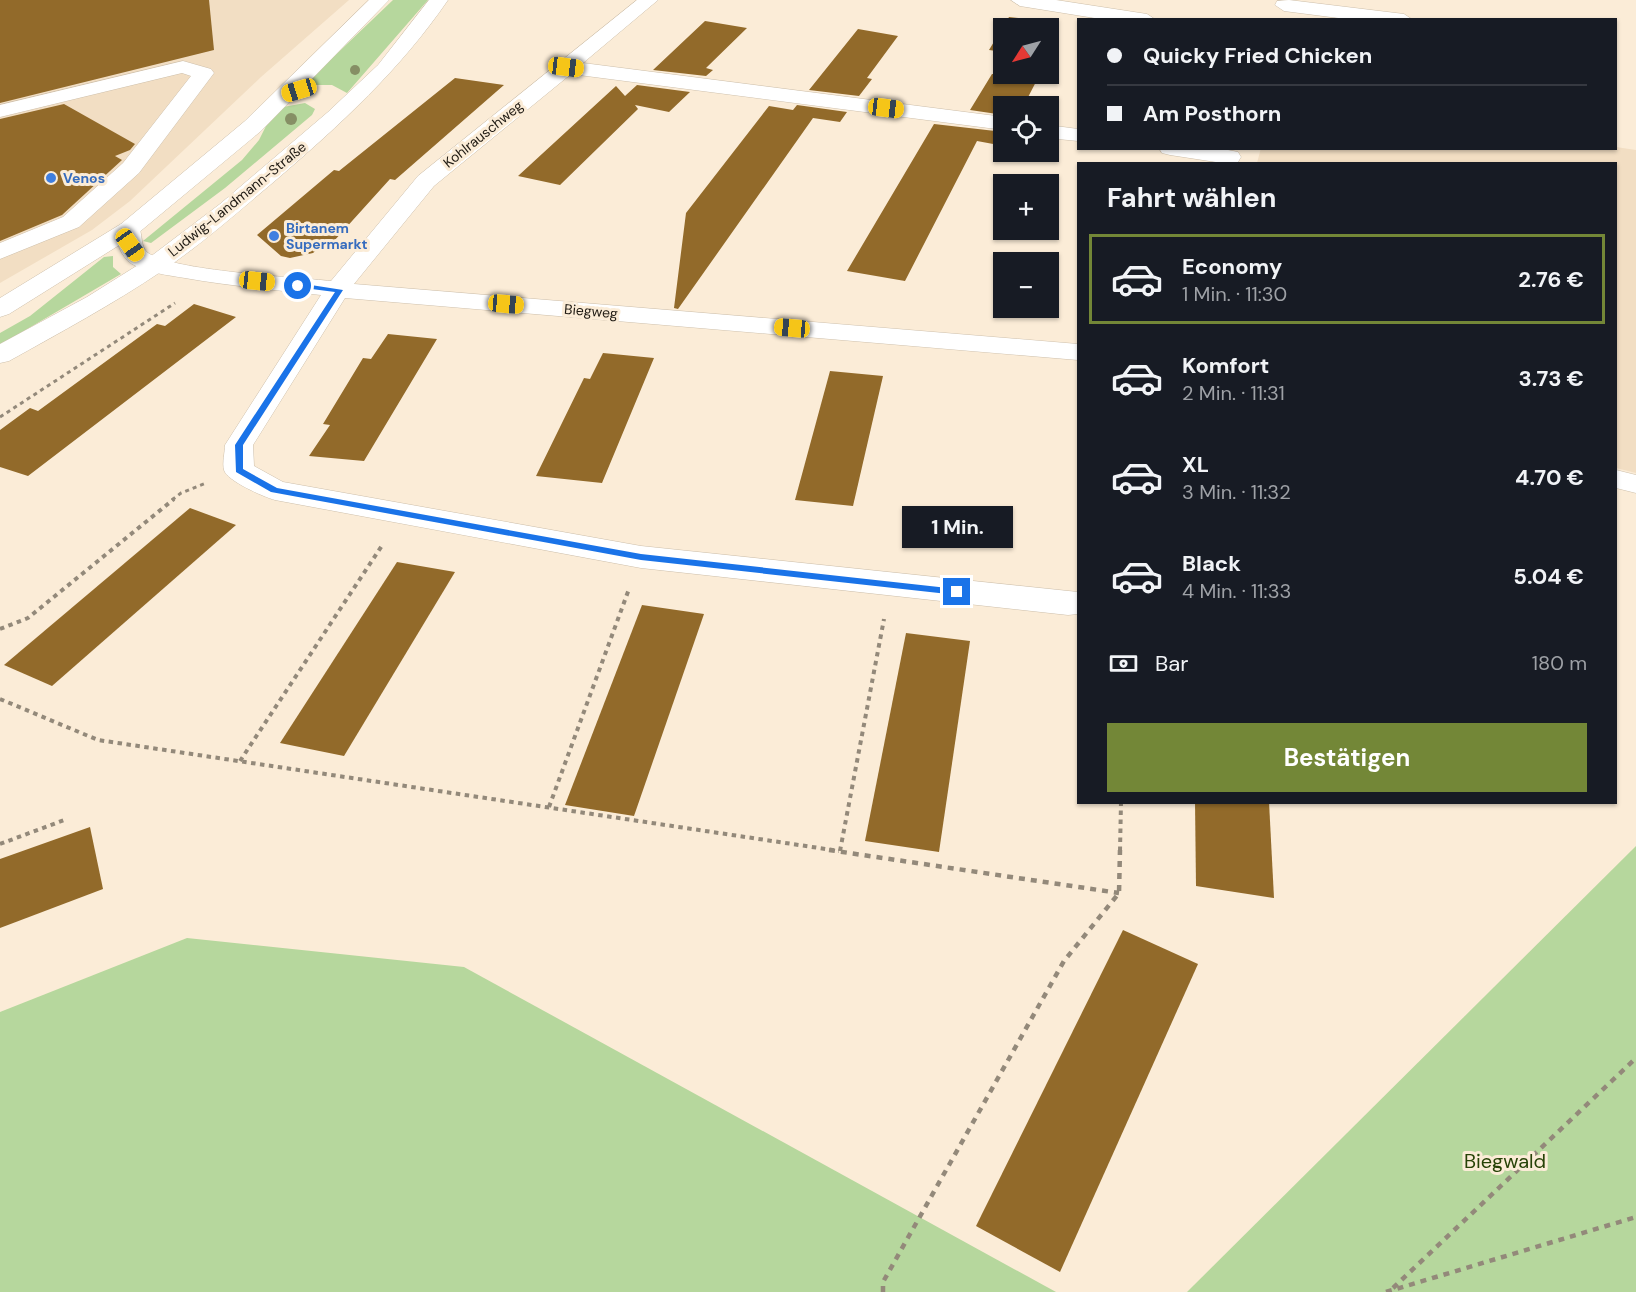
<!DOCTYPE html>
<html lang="de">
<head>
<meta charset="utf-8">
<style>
	:root { --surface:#171b24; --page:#20242c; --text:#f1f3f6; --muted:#9ea1a6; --line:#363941; --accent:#738737 }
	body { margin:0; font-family:"DM Sans",sans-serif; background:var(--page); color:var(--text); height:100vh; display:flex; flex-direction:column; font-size:22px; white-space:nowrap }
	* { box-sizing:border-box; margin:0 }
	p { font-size:20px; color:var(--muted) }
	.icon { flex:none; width:33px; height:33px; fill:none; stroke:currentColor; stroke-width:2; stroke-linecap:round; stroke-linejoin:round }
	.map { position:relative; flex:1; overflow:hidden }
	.panel { position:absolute; left:1077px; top:162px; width:540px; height:642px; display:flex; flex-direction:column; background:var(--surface); border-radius:0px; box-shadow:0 2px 4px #0004 }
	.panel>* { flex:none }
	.banner { position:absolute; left:1077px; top:18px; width:540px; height:132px; border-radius:0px; box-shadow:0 2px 4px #0004; display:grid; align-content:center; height:132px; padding:0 30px; background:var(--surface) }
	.needle { width:39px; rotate:234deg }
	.buttons { position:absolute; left:993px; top:18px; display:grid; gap:12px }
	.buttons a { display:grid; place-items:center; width:66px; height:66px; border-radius:0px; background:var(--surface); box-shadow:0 2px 4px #0004; font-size:30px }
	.end { position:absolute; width:27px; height:27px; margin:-14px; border:8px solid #1a73e8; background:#fff; box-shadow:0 0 0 3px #fff }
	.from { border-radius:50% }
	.bubble { position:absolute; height:42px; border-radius:0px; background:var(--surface); box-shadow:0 2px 4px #0004; font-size:20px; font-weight:700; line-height:42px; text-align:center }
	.car { position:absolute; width:18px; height:36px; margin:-18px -9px; border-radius:8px; box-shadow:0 0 4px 2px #0007; background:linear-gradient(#f5c518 24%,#345 0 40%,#f5c518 0 76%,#345 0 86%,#f5c518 0) }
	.banner b { display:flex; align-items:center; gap:21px; height:57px; font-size:22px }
	.banner b+b { border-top:2px solid var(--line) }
	.banner i { width:15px; height:15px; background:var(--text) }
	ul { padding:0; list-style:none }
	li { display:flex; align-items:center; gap:18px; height:90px; margin:0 12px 9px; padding:0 18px; border:3px solid transparent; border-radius:0px }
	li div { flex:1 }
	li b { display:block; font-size:22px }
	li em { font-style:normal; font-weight:700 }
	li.current { border-color:var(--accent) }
	li>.icon { width:54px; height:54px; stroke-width:1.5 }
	h2 { padding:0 30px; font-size:27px; line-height:72px }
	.pay { display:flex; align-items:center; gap:15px; height:66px; padding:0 30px; font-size:22px }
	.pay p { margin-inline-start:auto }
	.primary-button { display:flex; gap:12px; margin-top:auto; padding:12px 30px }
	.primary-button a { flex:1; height:69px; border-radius:0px; background:var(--accent); color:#fff; font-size:24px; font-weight:700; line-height:69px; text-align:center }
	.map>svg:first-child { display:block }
</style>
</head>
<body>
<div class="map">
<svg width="1636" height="1292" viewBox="0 0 1636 1292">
	<rect width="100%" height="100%" fill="#fbecd7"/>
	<g fill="#f2dec3">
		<path d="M0 0H349L261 77 130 201 92 230 0 283Z"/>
		<path d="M1616 147 1636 150V473L1616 468V164L1257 163 1261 148Z"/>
	</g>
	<g fill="#b6d79d">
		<path d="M393 0H428L347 93 332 85H304Z"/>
		<path d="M305 103 315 109 312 115 225 188 151 243 143 241 242 160 259 140 267 124 283 107Z"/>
		<path d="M113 256V267L121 274 0 345V333L30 316 104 257Z"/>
		<path d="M1636 846V1292H1187Z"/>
		<path d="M187 938 464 967 1056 1292H0V1012Z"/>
	</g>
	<g fill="#926a2a">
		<path d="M0 0H209L214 50 0 103Z"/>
		<path d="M1009 17 1051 22 1047 28H1004V52L989 50Z"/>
		<path d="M705 21 747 28 706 68 713 70 706 76 653 70Z"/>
		<path d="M858 29 898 36 867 78 872 79 859 96 809 90Z"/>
		<path d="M992 74H1040L1024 105 1029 106H1004V115L970 110Z"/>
		<path d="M455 78 504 85 395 180 390 179 334 241 321 246 313 253 290 258 281 256 257 235 334 170 339 171Z"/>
		<path d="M637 85 690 92 669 112 635 105 638 109 560 185 518 176 616 86 625 96Z"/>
		<path d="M64 104 135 144 130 150 115 156 122 160 62 215 0 241V119Z"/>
		<path d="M797 105 847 112 840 122 813 118 678 309 674 308 686 213 769 106 793 110Z"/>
		<path d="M934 124 1004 132V146L977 141 905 281 847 271Z"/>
		<path d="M194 304 236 317 28 476 0 467V430L30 408 38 411 157 324 165 326Z"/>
		<path d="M388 334 437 339 364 461 309 456 330 425 323 424 363 358 371 359Z"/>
		<path d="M603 353 654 358 602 483 536 476 584 378 590 379Z"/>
		<path d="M830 371 883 376 853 506 795 500Z"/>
		<path d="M190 508 236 525 52 686 4 665Z"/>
		<path d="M397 562 455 572 344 756 280 743Z"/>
		<path d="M642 605 704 614 634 816 565 805Z"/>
		<path d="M906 633 970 641 939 852 865 841Z"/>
		<path d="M1195 802H1269L1274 898 1196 886Z"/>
		<path d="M90 827 103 889 0 928V859Z"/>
		<path d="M1123 930 1198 964 1060 1272 976 1226Z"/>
	</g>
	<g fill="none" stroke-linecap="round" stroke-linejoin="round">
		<defs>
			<g id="minor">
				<path d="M637 0H658L583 63 1004 117V130L571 74 434 186 354 284 1078 344V360L345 298 253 445 254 466 283 482 641 546 1078 592V614L1068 615 641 568 275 500C264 497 227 481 224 470 222 463 225 452 225 445L321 295C276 290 230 286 185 278 167 275 148 273 132 264 120 256 112 236 121 224H137C144 233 139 246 148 253 175 271 293 277 331 281L418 176Z"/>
				<path d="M1011 0H1056L1147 14 1156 20H1107L1020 6Z"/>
				<path d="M1289 0 1404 14 1413 20H1354L1284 11 1275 5 1277 1Z"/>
				<path d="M183 61 211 69 214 73 139 173 79 227 0 259V243L63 217 123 163 191 76 182 73 0 117V105Z"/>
				<path d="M1048 125 1078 129V141L1048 138Z"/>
				<path d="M1159 148H1218L1238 152 1241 157 1238 162 1229 164 1170 155 1162 153Z"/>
				<path d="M1616 470 1636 475V493L1616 488Z"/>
			</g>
			<g id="major">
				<path d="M369 0H389L261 131 137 234 9 314 0 317V298L121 224 245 121Z"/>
				<path d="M429 0H448C400 70 340 125 276 180 239 211 202 244 162 271 113 304 61 332 9 361L0 363V344L87 297 146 260 220 204 328 112 378 65Z"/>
			</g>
		</defs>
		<use href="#minor" stroke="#cdbfab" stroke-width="1"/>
		<use href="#major" stroke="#cdbfab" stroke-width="1"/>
		<g stroke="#93897a" stroke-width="3" stroke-dasharray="4 4" stroke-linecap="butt">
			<path d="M0 417 175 303"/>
			<path d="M172 500 181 493 206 483"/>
		</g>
		<g stroke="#93897a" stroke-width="4" stroke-dasharray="4.5 4.5" stroke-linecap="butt">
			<path d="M0 629 28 618 174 499"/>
			<path d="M0 699 98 740 839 851"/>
			<path d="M240 761 383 544"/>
			<path d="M549 807 629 589"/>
			<path d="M0 844 67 819"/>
			<path d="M840 851 884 619"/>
			<path d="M1120 851 1121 802"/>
		</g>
		<g stroke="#93897a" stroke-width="4.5" stroke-dasharray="6 6" stroke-linecap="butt">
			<path d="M829 850 1119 893"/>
			<path d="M1393 1288 1636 1058"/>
			<path d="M883 1292V1282L1064 961 1119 893 1120 850"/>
			<path d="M1386 1292 1636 1217"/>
		</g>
		<use href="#minor" fill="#fff" fill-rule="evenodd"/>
		<use href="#major" fill="#fff" fill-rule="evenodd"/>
	</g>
	<g fill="#868f65">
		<circle cx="355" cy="70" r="5"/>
		<circle cx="291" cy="119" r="6"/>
	</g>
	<path fill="#1a73e8" d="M298 283 343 290 243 445V469L277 488 641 554 957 589 961 592 957 595 641 560 271 492 236 472 235 445 335 292 296 287Z"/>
	<g fill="#3f7fe0" stroke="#fbecd7" stroke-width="2">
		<circle cx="51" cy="178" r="6"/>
		<circle cx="274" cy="236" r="6"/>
	</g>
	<g text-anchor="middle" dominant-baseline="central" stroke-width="6" stroke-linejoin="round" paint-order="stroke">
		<g font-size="14" fill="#1e1912" stroke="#fbecd7">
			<text transform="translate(483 134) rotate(-39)">Kohlrauschweg</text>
			<text transform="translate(237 199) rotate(-39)">Ludwig-Landmann-Straße</text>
			<text transform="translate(591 311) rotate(5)">Biegweg</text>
		</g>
		<g font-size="14" font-weight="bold" fill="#366cbe" stroke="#fbecd7" text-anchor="start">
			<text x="63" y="178">Venos</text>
			<text x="286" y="228">Birtanem<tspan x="286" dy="16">Supermarkt</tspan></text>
		</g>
		<g font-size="20" fill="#274307" stroke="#fbecd7">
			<text x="1505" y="1161">Biegwald</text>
		</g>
	</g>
</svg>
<div class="buttons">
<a><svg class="needle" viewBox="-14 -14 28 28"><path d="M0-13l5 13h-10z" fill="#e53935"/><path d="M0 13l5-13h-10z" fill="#9ea1a6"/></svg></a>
<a><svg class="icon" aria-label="locate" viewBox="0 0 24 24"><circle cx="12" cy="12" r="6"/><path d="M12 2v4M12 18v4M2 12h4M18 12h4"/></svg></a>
<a>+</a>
<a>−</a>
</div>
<i class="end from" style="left:298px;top:286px"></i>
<i class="end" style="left:957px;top:592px"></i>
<div class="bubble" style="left:902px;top:506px;width:111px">1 Min.</div>
<i class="car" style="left:566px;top:67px;rotate:97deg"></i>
<i class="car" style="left:299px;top:90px;rotate:253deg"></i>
<i class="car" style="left:886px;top:108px;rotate:97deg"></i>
<i class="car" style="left:130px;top:245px;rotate:145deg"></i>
<i class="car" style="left:257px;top:281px;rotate:96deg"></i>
<i class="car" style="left:506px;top:304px;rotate:95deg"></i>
<i class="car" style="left:792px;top:328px;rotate:275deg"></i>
<div class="banner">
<b><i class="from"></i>Quicky Fried Chicken</b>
<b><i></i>Am Posthorn</b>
</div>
<section class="panel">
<h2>Fahrt wählen</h2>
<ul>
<li class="current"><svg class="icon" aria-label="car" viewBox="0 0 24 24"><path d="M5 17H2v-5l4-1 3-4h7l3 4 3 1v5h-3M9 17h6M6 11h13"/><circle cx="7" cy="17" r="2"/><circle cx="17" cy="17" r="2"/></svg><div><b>Economy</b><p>1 Min. · 11:30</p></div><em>2.76 €</em></li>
<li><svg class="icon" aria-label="car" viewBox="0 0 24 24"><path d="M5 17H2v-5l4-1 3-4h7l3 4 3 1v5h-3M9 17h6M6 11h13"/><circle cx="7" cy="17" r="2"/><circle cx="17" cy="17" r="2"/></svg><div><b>Komfort</b><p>2 Min. · 11:31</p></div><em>3.73 €</em></li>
<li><svg class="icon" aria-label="car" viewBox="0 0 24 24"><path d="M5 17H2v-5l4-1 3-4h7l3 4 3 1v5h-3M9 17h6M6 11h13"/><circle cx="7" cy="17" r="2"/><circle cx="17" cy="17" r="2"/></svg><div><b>XL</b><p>3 Min. · 11:32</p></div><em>4.70 €</em></li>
<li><svg class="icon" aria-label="car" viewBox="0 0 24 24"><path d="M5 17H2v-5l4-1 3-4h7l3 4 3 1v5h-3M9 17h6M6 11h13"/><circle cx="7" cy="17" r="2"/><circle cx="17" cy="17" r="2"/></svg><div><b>Black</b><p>4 Min. · 11:33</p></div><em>5.04 €</em></li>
</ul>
<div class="pay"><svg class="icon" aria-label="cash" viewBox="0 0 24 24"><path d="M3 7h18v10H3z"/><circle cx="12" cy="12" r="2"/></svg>Bar<p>180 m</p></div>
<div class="primary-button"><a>Bestätigen</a></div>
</section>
</div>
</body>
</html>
